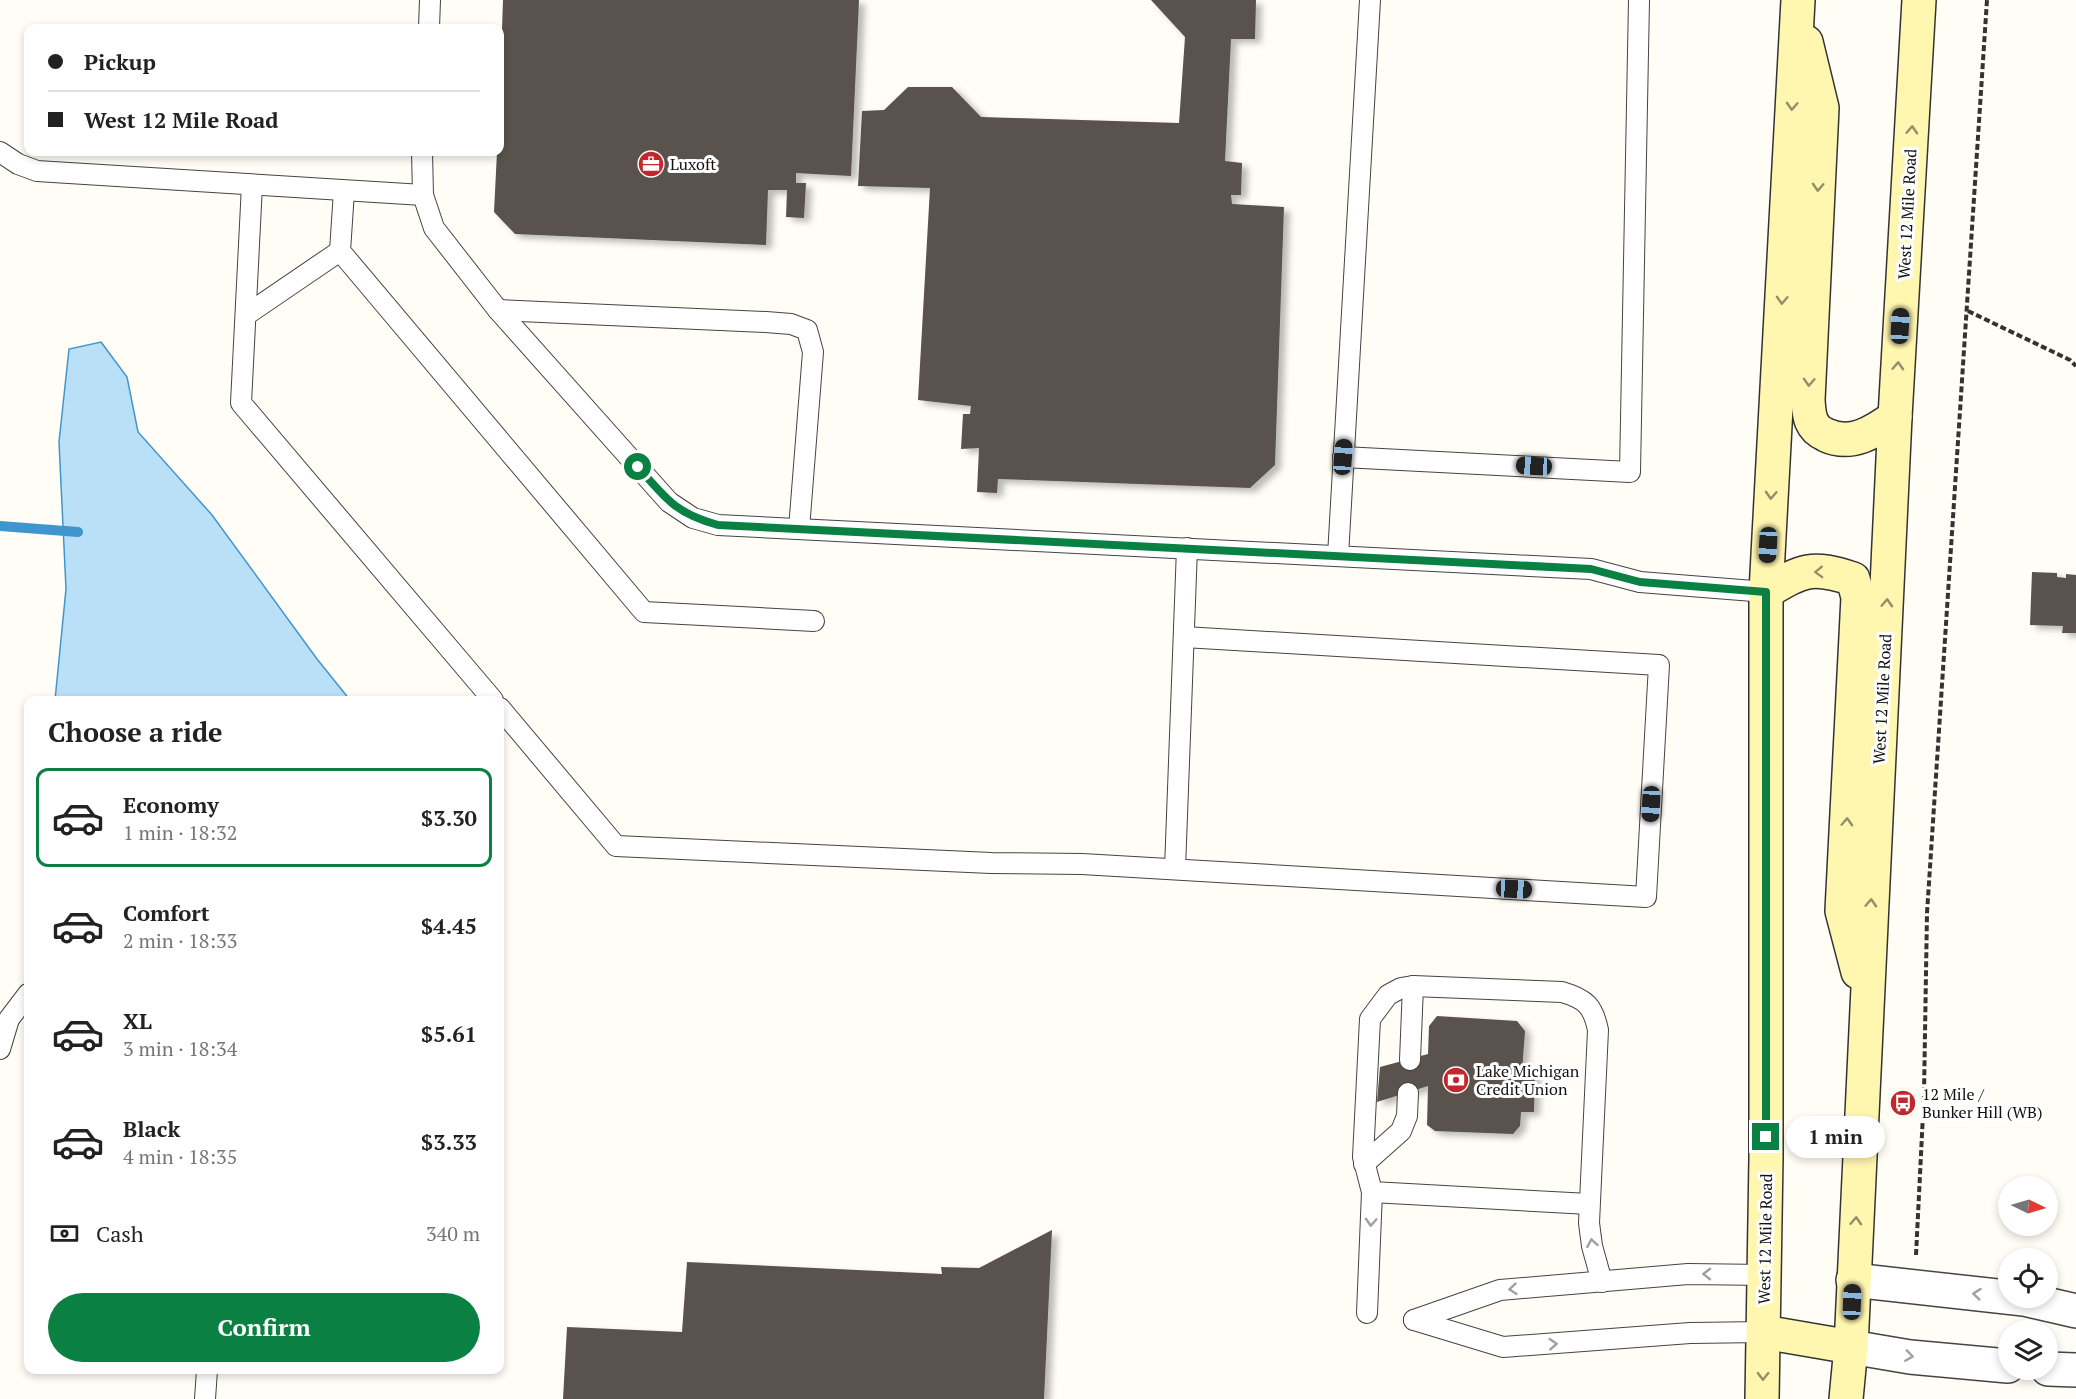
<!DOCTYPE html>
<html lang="en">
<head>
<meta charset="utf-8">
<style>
	:root { --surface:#fff; --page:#f6f6f6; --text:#222; --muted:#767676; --line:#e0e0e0; --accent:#0b8043 }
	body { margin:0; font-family:"PT Serif",serif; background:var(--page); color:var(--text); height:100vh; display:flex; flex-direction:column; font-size:22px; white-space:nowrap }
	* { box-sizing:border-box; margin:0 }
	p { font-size:20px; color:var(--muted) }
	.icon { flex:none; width:33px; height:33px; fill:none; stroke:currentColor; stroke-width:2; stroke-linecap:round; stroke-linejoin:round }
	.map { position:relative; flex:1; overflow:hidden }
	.sheet { position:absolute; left:24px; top:696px; width:480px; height:678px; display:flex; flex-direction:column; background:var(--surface); border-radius:12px; box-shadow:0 3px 9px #0003 }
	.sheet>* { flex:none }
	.hud { position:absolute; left:24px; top:24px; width:480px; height:132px; border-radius:12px; box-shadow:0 3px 9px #0003; display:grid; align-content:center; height:132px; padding:0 24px; background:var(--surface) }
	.needle { width:39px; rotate:95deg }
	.controls { position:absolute; left:1998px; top:1176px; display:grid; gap:12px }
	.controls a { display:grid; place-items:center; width:60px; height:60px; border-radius:50%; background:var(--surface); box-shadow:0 3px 9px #0003; font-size:30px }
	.end { position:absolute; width:27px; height:27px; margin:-14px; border:8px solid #0b8043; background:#fff; box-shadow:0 0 0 3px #fff }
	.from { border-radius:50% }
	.bubble { position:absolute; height:42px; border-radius:21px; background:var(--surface); box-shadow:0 3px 9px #0003; font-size:20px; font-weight:800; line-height:42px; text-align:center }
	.car { position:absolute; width:18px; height:36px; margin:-18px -9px; border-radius:8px; box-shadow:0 0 4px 2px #0007; background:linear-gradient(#222 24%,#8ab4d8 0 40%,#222 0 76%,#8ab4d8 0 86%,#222 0) }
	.hud b { display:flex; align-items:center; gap:21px; height:57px; font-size:22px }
	.hud b+b { border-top:2px solid var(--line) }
	.hud i { width:15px; height:15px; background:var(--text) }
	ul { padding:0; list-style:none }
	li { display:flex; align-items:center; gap:18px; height:99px; margin:0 12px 9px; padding:0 12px; border:3px solid transparent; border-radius:12px }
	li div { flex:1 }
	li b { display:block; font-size:22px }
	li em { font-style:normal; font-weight:800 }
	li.current { border-color:var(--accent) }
	li>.icon { width:54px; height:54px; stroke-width:1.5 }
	h2 { padding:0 24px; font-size:27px; line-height:72px }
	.pay { display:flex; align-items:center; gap:15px; height:66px; padding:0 24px; font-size:22px }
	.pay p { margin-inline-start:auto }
	.button { display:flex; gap:12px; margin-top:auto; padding:12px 24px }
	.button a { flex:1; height:69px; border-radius:36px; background:var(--accent); color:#fff; font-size:24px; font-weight:800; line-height:69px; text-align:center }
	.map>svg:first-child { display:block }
</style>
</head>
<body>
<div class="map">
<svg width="2076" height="1399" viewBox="0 0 2076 1399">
	<defs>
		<filter id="shadow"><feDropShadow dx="6" dy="4" stdDeviation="3" flood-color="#0004"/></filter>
	</defs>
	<rect width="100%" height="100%" fill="#fffdf5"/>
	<path fill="#b9e0f7" stroke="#3f96cf" stroke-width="1.5" d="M101 342 127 377 138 432 212 515 317 659 350 700H55L66 589 59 442 69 349Z"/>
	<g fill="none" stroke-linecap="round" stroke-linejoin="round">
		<path stroke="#3f96cf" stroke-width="10" d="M0 526 78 532"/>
	</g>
	<g fill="#5a524d" filter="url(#shadow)">
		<path d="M503 0H859L851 176 796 173V183H806L804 218 786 217 787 190H768L766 245 515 234 494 212 497 152H500V87Z"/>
		<path d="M1151 0H1256L1255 39H1231L1225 161 1242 163 1241 195H1231L1232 204 1284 207 1275 465 1250 488 998 479 997 493 977 492 979 448 961 449 963 414H970L971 406 918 400 930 188 858 186 862 111 884 110 908 87H952L981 117 1179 123 1185 37Z"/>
		<path d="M2032 572 2057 573V577L2066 578V574L2076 575V633H2062L2063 626 2030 625Z"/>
		<path d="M1437 1016 1517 1021 1525 1031 1522 1072 1535 1073 1534 1112H1521L1520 1126 1513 1134 1435 1131 1427 1125 1428 1086 1377 1102 1380 1067 1428 1054 1429 1026Z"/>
		<path d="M1052 1230 1044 1399H563L567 1327 682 1332 687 1262 942 1274 941 1267 979 1268Z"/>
	</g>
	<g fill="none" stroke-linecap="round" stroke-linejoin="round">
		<defs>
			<g id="lane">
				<path d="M429 28 430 0"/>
				<path d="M0 152 18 164 37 171 423 195"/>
				<path d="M422 152 423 195 434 228 498 310 669 502 693 518 718 525 1591 569 1640 582 1766 592"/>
				<path d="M252 185 241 403 493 700"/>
				<path d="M344 191 340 251 644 612 814 621"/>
				<path d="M498 310 766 322 791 324 807 330 813 352 799 529"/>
				<path d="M246 315 340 251"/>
				<path d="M1343 457 1630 472 1639 0"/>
				<path d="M1338 556 1370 0"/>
				<path d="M500 708 616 846 991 863 1082 864 1646 897 1659 665 1184 637"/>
				<path d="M1175 869 1187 548"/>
				<path d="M0 1049 9 1019 28 994"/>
				<path d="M1410 1060 1413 986"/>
				<path d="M1364 1164 1401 1131 1407 1116 1408 1093"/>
				<path d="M1372 1192 1589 1204"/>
				<path d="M1367 1313 1372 1192 1363 1157 1370 1019 1388 995 1401 988 1413 986 1562 992C1586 999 1593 1006 1598 1030L1589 1223 1592 1246 1602 1282"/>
				<path d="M1414 1320 1500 1290 1688 1274 1766 1275"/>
				<path d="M1414 1320 1503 1347 1690 1333 1764 1332"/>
				<path d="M205 1399 207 1370"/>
			</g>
			<g id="street">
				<path d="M1853 1280 2024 1299 2076 1311"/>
				<path d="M1851 1347 1910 1357 2008 1366"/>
				<path d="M2048 1369 2076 1370"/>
			</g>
			<g id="secondary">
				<path d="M1806 42 1822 108 1808 400C1809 416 1810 428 1826 435 1851 447 1874 432 1895 417"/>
				<path d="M1766 592C1803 570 1811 565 1853 579L1858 597 1842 911 1858 972"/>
				<path d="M1764 1332 1851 1347"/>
				<path d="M1762 1399 1766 1158V592L1798 0"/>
				<path d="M1846 1399 1851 1347 1895 417 1919 0"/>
			</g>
		</defs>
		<use href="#lane" stroke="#444" stroke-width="22"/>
		<use href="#street" stroke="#444" stroke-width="36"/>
		<use href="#secondary" stroke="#333" stroke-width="36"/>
		<g stroke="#333" stroke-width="4" stroke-dasharray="6 3" stroke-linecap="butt">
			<path d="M1968 311 2070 360 2076 366"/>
			<path d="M1916 1255 1924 1094 1927 913 1987 0"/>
		</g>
		<use href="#lane" stroke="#fff" stroke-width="20"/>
		<use href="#street" stroke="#fff" stroke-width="33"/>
		<use href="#secondary" stroke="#fff6b0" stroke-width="33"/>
	</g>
	<defs><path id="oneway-chevron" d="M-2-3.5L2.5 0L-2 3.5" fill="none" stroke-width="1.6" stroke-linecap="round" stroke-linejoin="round" transform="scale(1.5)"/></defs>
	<g stroke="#948f68">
		<use href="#oneway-chevron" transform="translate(1792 106) rotate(93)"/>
		<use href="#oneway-chevron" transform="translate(1912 130) rotate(-87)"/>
		<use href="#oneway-chevron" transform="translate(1818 187) rotate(93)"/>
		<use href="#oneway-chevron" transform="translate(1782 300) rotate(93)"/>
		<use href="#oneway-chevron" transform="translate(1898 366) rotate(-87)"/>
		<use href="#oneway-chevron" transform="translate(1809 382) rotate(93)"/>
		<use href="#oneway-chevron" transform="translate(1771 495) rotate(93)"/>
		<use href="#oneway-chevron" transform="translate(1819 572) rotate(178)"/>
		<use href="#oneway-chevron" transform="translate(1887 603) rotate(-87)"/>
		<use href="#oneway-chevron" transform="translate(1847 822) rotate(-87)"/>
		<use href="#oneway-chevron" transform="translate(1871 903) rotate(-87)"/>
		<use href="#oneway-chevron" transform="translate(1856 1221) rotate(-87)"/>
		<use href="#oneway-chevron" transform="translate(1763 1376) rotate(91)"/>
	</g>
	<g stroke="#a0a0a0">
		<use href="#oneway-chevron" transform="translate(1371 1222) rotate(93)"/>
		<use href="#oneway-chevron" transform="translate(1592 1243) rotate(-100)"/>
		<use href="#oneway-chevron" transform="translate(1707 1274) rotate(-179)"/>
		<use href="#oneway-chevron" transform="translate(1513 1289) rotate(175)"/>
		<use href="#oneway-chevron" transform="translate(1977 1294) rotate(-174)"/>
		<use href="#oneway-chevron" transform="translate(1553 1344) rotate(-4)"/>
		<use href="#oneway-chevron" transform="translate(1909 1356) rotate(8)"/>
	</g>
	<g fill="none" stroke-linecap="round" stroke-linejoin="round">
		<path stroke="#0b8043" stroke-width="8" d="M638 467C666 499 675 513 718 525L1591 569 1640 582 1766 592V1137"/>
	</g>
	<defs>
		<symbol id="office-disc" viewBox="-11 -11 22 22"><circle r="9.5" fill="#c4262e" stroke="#fff"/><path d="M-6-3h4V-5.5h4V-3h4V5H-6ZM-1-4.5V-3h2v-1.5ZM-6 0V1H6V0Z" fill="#fff"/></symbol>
		<symbol id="bank-disc" viewBox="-11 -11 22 22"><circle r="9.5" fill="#c4262e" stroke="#fff"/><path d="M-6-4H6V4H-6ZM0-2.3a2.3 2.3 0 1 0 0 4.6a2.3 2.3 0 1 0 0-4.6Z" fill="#fff"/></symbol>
		<symbol id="bus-disc" viewBox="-11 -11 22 22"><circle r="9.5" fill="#c4262e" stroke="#fff"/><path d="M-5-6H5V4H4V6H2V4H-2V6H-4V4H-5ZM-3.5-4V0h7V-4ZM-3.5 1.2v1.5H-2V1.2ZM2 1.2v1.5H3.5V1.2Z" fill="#fff"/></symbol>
	</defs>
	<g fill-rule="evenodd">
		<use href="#office-disc" x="636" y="149" width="30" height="30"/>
		<use href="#bank-disc" x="1441" y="1065" width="30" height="30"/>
		<use href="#bus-disc" x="1888" y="1088" width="30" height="30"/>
	</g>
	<g text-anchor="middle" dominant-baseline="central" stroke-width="6" stroke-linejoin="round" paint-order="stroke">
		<g font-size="16" fill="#111" stroke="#fff" text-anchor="start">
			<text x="670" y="164">Luxoft</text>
			<text x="1476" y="1071">Lake Michigan<tspan x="1476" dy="18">Credit Union</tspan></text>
			<text x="1922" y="1094">12 Mile /<tspan x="1922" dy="18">Bunker Hill (WB)</tspan></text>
		</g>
		<g font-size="16" fill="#111" stroke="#fff">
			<text transform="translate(1907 214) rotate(-87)">West 12 Mile Road</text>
			<text transform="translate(1882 699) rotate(-87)">West 12 Mile Road</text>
			<text transform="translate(1765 1239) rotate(-89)">West 12 Mile Road</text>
		</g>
	</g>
</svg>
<div class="controls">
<a><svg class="needle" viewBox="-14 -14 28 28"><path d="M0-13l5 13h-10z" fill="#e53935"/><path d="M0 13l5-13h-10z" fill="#767676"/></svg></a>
<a><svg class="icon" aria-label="locate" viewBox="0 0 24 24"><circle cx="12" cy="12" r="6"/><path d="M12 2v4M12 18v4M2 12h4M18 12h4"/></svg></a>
<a><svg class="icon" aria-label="layers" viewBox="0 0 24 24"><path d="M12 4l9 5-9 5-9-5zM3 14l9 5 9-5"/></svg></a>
</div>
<i class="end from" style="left:638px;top:467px"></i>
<i class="end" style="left:1766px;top:1137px"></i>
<div class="bubble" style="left:1786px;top:1116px;width:99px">1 min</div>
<i class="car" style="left:1900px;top:326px;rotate:3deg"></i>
<i class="car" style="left:1343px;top:457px;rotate:4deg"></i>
<i class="car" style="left:1534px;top:466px;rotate:273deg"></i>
<i class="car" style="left:1768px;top:545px;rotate:183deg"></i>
<i class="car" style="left:1651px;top:804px;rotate:183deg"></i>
<i class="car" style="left:1514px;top:889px;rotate:93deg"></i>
<i class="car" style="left:1852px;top:1302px;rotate:2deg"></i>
<div class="hud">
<b><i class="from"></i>Pickup</b>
<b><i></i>West 12 Mile Road</b>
</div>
<section class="sheet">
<h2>Choose a ride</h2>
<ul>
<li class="current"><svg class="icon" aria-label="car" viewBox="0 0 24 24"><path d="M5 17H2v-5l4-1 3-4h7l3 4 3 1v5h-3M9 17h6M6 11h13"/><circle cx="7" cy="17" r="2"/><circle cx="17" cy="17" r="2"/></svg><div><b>Economy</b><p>1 min · 18:32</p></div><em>$3.30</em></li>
<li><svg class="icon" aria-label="car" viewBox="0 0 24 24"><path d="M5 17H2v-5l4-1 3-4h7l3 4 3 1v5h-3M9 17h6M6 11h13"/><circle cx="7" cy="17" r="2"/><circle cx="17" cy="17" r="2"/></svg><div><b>Comfort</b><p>2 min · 18:33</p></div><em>$4.45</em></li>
<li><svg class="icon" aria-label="car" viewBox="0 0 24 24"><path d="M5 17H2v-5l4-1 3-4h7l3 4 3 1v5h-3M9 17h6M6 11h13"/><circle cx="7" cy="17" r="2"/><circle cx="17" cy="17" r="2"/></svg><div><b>XL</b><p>3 min · 18:34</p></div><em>$5.61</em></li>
<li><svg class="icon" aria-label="car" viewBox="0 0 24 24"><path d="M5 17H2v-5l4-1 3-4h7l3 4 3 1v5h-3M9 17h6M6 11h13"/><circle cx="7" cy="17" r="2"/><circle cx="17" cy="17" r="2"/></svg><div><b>Black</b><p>4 min · 18:35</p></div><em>$3.33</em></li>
</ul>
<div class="pay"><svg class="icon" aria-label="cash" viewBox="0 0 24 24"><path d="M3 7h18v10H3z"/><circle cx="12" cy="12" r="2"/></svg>Cash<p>340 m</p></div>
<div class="button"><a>Confirm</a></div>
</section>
</div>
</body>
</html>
